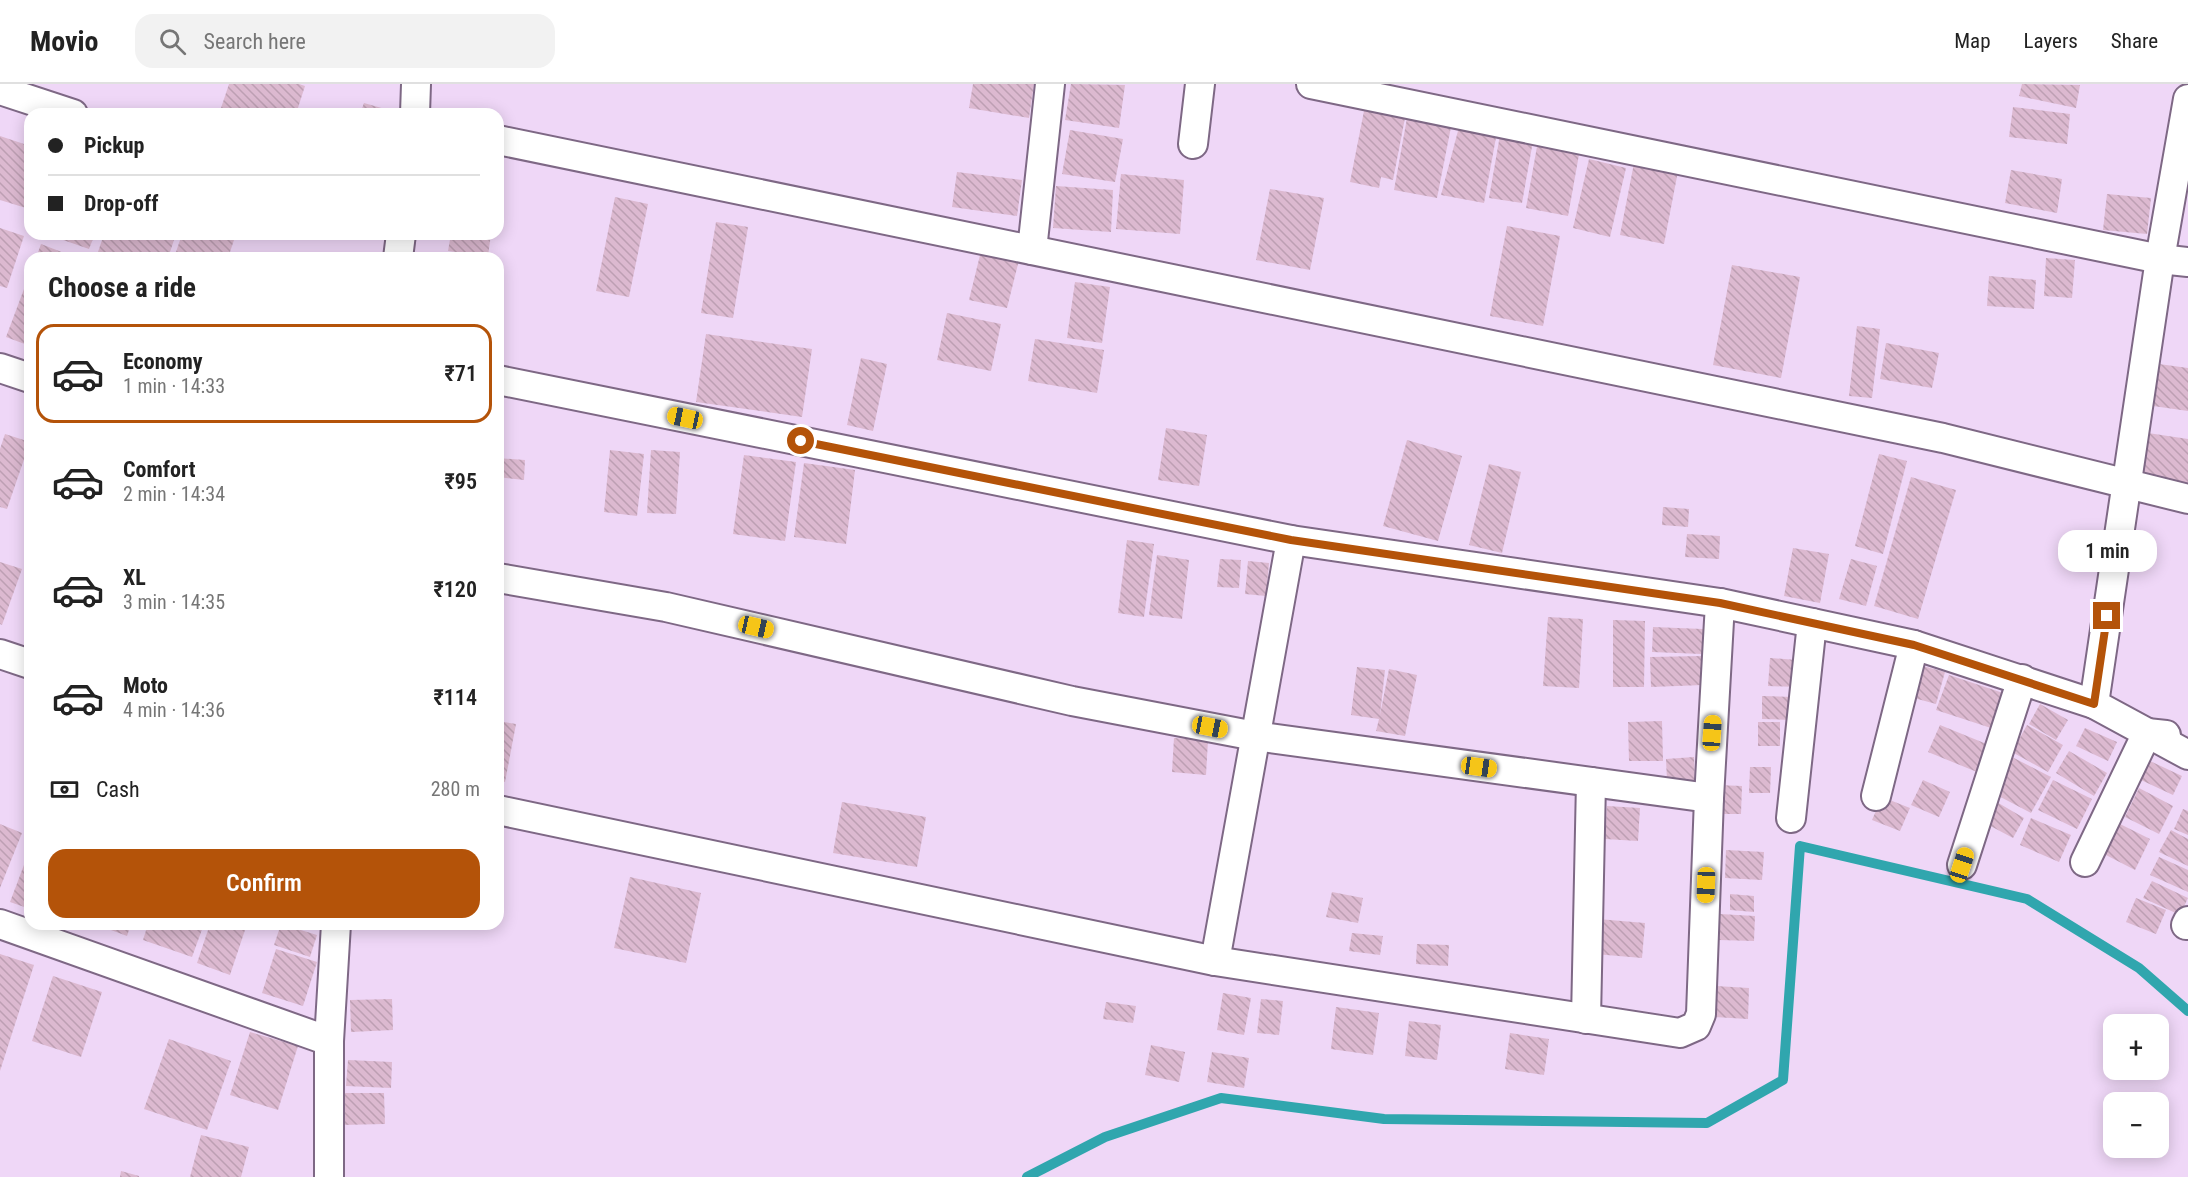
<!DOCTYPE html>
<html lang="en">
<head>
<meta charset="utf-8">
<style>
	:root { --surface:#fff; --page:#f2f2f2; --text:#222; --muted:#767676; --line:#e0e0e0; --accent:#b45309 }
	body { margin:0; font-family:"Roboto Condensed",sans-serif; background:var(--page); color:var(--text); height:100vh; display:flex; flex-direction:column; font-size:22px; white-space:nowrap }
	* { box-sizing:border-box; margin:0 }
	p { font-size:20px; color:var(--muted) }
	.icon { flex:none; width:33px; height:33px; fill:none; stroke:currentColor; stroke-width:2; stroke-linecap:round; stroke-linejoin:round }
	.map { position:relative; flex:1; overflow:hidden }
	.details { position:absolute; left:24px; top:168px; width:480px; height:678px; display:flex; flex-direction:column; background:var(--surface); border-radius:18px; box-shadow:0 3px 15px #0003 }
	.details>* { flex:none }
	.hud { position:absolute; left:24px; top:24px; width:480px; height:132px; border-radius:18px; box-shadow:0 3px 15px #0003; display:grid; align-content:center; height:132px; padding:0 24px; background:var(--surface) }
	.controls { position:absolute; left:2103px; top:930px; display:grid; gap:12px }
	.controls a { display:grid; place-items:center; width:66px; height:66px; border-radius:12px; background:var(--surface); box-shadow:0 3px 15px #0003; font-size:30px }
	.end { position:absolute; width:27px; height:27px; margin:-14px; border:8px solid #b45309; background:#fff; box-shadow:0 0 0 3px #fff }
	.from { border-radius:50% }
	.bubble { position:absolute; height:42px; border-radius:18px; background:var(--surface); box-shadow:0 3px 15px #0003; font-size:20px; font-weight:600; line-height:42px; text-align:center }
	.car { position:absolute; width:18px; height:36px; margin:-18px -9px; border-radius:8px; box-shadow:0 0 4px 2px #0007; background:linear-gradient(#f5c518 24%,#345 0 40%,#f5c518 0 76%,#345 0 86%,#f5c518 0) }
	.hud b { display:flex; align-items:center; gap:21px; height:57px; font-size:22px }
	.hud b+b { border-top:2px solid var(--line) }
	.hud i { width:15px; height:15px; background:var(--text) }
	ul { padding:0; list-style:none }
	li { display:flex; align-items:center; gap:18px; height:99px; margin:0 12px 9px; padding:0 12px; border:3px solid transparent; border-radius:18px }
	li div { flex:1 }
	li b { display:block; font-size:22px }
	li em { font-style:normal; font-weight:600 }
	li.on { border-color:var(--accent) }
	li>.icon { width:54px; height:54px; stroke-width:1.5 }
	h2 { padding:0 24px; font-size:27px; line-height:72px }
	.pay { display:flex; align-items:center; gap:15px; height:66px; padding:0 24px; font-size:22px }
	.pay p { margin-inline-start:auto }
	.action { display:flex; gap:12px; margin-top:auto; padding:12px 24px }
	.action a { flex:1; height:69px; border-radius:18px; background:var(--accent); color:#fff; font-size:24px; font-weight:600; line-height:69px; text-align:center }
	header { display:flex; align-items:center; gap:36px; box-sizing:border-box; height:84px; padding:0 30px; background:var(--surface); border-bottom:2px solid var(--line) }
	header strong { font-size:28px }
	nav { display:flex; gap:33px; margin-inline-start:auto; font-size:21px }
	.search { width:420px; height:54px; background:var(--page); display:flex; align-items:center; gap:15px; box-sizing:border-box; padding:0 21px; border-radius:18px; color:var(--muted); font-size:22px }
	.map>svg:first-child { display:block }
</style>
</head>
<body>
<header>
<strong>Movio</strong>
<div class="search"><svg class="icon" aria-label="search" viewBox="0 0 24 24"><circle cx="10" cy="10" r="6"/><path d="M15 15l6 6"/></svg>Search here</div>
<nav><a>Map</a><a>Layers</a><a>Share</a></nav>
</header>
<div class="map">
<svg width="2188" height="1093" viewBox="0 0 2188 1093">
	<defs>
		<pattern id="building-back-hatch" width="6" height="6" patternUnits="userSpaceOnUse" patternTransform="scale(1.5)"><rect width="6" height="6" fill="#dcb9d0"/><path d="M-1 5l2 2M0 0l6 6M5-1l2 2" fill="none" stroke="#bd9fb3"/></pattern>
	</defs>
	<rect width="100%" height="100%" fill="#efd7f7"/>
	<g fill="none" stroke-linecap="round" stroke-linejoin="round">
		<path stroke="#30a6ae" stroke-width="10" d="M1027 1093 1105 1053 1221 1014 1384 1035 1707 1039 1783 996 1800 762 2027 815 2139 884 2188 927"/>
	</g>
	<g fill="url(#building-back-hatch)">
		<path d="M229 0H299L305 2 296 30H219Z"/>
		<path d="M973 0H1034L1029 34 969 24Z"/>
		<path d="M1071 0 1125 1 1119 44 1065 36Z"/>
		<path d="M2022 0 2080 1 2076 24 2019 12Z"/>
		<path d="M364 19 399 29V30H360Z"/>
		<path d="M2013 23 2070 30 2067 60 2009 53Z"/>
		<path d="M1364 27 1405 34 1393 96 1381 93 1379 104 1350 98Z"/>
		<path d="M1407 34 1451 43 1437 114 1394 106Z"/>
		<path d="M1459 43 1497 48 1484 119 1441 111Z"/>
		<path d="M1070 46 1123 55 1115 98 1062 90Z"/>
		<path d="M1500 51 1533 57 1522 119 1489 114Z"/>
		<path d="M0 52 30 62V114L26 124 0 116Z"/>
		<path d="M1538 57 1580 65 1568 132 1526 124Z"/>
		<path d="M1635 74 1679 82 1664 160 1620 151Z"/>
		<path d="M1589 75 1626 84 1610 153 1573 144Z"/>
		<path d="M2011 86 2062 95 2057 129 2005 119Z"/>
		<path d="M957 88 1022 96 1017 132 952 123Z"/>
		<path d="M1121 90 1184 96 1180 150 1116 145Z"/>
		<path d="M1056 102 1113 106 1111 148 1053 144Z"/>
		<path d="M1270 105 1324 114 1310 186 1256 176Z"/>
		<path d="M2107 110 2151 114 2147 150 2103 146Z"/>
		<path d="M615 113 648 120 629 213 596 207Z"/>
		<path d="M716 138 748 143 733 234 701 229Z"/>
		<path d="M1507 142 1560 152 1543 242 1490 232Z"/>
		<path d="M0 144 24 152 7 204 0 202Z"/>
		<path d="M46 150H95L89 165Z"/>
		<path d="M104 150H176L168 174H96Z"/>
		<path d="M182 150H236L228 174H174Z"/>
		<path d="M451 150H491L488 172 448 167Z"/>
		<path d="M41 160 77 174H36Z"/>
		<path d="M981 167 1019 176 1007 224 969 216Z"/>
		<path d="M2046 174 2075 176 2072 214 2044 212Z"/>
		<path d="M1732 181 1800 193 1781 294 1713 281Z"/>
		<path d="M30 189V262L6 253Z"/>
		<path d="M1989 192 2036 196 2034 225 1987 222Z"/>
		<path d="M1075 198 1110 203 1102 259 1067 254Z"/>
		<path d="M947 229 1001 240 991 287 937 276Z"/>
		<path d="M1857 242 1880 245 1872 314 1849 312Z"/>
		<path d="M706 250 812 265 802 333 696 318Z"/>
		<path d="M1035 255 1104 266 1097 309 1028 297Z"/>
		<path d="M1886 259 1939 269 1932 304 1880 295Z"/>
		<path d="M861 274 887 280 873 347 847 341Z"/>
		<path d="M2159 280 2188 284V327L2153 322Z"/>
		<path d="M1166 344 1207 351 1199 402 1158 396Z"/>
		<path d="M2148 349 2188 355V404L2141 397Z"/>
		<path d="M5 350 30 358 7 425 0 423V365Z"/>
		<path d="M1407 356 1462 372 1438 457 1383 442Z"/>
		<path d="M610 366 644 370 637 432 604 428Z"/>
		<path d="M651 366 680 368 676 430 647 429Z"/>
		<path d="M1879 370 1907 377 1883 470 1855 462Z"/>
		<path d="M744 371 796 378 785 457 733 450Z"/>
		<path d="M498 374 525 376 524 396 498 393Z"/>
		<path d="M804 379 855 386 846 460 794 453Z"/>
		<path d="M1489 380 1521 388 1502 469 1469 461Z"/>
		<path d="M1911 393 1956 406 1918 535 1874 522Z"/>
		<path d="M1663 423 1689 425 1688 443 1662 441Z"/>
		<path d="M1687 450 1720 452 1719 475 1685 473Z"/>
		<path d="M1127 456 1154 460 1144 533 1118 529Z"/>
		<path d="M1793 464 1829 470 1820 519 1784 512Z"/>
		<path d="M1157 471 1189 476 1182 535 1149 531Z"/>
		<path d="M1220 475 1241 476 1239 504 1217 503Z"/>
		<path d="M1851 475 1877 482 1866 522 1839 515Z"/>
		<path d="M1248 477 1269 479 1266 512 1245 510Z"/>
		<path d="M0 478 22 485 2 541 0 540Z"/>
		<path d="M1548 533 1583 535 1579 604 1543 602Z"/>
		<path d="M1613 536 1645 537 1644 603H1613Z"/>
		<path d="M1653 543 1703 545 1702 570 1652 568Z"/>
		<path d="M1702 572 1703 601 1651 603 1650 573Z"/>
		<path d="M1770 574 1797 576 1796 603 1768 602Z"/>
		<path d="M1923 582 1945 588 1936 620 1914 614Z"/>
		<path d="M1357 583 1385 586 1380 631 1389 585 1417 591 1405 652 1376 647 1379 635 1351 631Z"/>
		<path d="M1949 591 2003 609 1991 644 1936 626Z"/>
		<path d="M1762 612 1794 613V636L1762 635Z"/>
		<path d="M2040 620 2068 636 2056 656 2029 640Z"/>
		<path d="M498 637 516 640 505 698 498 696Z"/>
		<path d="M1662 637 1663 677H1629L1628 638Z"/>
		<rect x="1758" y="638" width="22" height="24"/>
		<path d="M1940 641 1989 661 1977 688 1928 668Z"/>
		<path d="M2027 641 2063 661 2048 688 2012 668Z"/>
		<path d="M2085 644 2117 658 2108 677 2076 662Z"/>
		<path d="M1174 654 1208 656 1206 691 1172 688Z"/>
		<path d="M2069 667 2107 689 2094 712 2056 689Z"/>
		<path d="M2010 672 2051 693 2031 729 1991 708Z"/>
		<path d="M1694 673 1695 697H1667L1666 675Z"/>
		<path d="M2150 677 2182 692 2173 711 2141 696Z"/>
		<path d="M1750 683H1771L1770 709H1749Z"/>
		<path d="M1923 696 1950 708 1939 733 1911 721Z"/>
		<path d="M2053 696 2092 715 2077 745 2038 726Z"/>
		<path d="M1718 701 1742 702 1741 730H1717Z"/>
		<path d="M2139 704 2173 722 2159 750 2125 733Z"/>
		<path d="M1882 713 1910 724 1900 747 1872 736Z"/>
		<path d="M1995 717 2024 734 2013 754 1983 738Z"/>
		<path d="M842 718 926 733 917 783 833 769Z"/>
		<path d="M1607 722 1640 724 1638 757 1605 755Z"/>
		<path d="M2183 725 2188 727V751L2174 745Z"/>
		<path d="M2031 734 2071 751 2059 778 2020 761Z"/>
		<path d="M0 740 22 749 0 804Z"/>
		<path d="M2120 740 2150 755 2135 786 2104 770Z"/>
		<path d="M2171 746 2188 755V782L2159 768Z"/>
		<path d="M30 765V825L10 818Z"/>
		<path d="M1726 766 1764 768 1762 796 1725 794Z"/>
		<path d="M2159 773 2188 786V808L2150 791Z"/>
		<path d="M630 793 701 809 686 879 614 864Z"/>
		<path d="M2152 797 2188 814 2180 831 2143 814Z"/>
		<path d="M1332 808 1363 814 1358 839 1326 833Z"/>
		<path d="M1730 810 1754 812V828L1730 826Z"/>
		<path d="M2136 814 2166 826 2156 850 2126 838Z"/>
		<path d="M1720 830 1755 832 1754 857 1719 856Z"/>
		<path d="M1598 835 1645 839 1642 874 1595 870Z"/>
		<path d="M95 840H131L127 852Z"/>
		<path d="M148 840H204L192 873 143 856Z"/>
		<path d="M210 840H247L230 891 197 879Z"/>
		<path d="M281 840 317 851 310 873 274 861Z"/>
		<path d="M1352 849 1383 852 1380 871 1349 867Z"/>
		<path d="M1417 860 1449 861 1448 882 1416 880Z"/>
		<path d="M276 865 317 878 303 922 262 909Z"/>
		<path d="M0 870 34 881 0 987Z"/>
		<path d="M53 892 102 908 81 973 32 957Z"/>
		<path d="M1716 902 1749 904 1748 935 1714 933Z"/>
		<path d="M1223 909 1251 914 1244 951 1217 946Z"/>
		<path d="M392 915 393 946 351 948 350 916Z"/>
		<path d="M1261 915 1283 917 1279 951 1257 949Z"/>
		<path d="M1106 918 1136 922 1133 939 1103 935Z"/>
		<path d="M1336 923 1379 929 1373 971 1331 965Z"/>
		<path d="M1409 937 1441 941 1437 976 1405 972Z"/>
		<path d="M250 948 298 962 278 1026 230 1011Z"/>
		<path d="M1510 949 1549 955 1544 991 1505 985Z"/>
		<path d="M169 955 231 977 207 1046 144 1025Z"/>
		<path d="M1151 961 1185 968 1179 998 1145 991Z"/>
		<path d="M1212 968 1249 974 1244 1004 1207 998Z"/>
		<path d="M348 976 392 978 391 1004 346 1002Z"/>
		<path d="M341 1009H384L385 1040 341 1041Z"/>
		<path d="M201 1051 249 1063 241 1093H190Z"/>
		<path d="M121 1087 139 1092V1093H120Z"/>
	</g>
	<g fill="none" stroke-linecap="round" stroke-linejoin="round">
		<defs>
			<g id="street">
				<path d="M1311 0 2160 175 2188 178"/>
				<path d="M0 6 73 30"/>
				<path d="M2188 15 2160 175 2094 620 2188 671"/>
				<path d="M415 30 416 0"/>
				<path d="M498 56 1943 354 2188 415"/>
				<path d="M1193 60 1200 0"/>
				<path d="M1032 166 1050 0"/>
				<path d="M398 174 401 150"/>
				<path d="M0 284 30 294"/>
				<path d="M498 296 1291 456 1720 519 1709 714 1701 930 1696 942 1680 949 1215 877 498 726"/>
				<path d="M498 494 666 523 1072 617 1255 652 1709 714"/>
				<path d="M1720 519 1914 561 2094 620"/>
				<path d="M0 570 30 580"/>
				<path d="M1876 712 1914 561"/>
				<path d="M1791 734 1812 539"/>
				<path d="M2085 778 2147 649 2166 651"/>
				<path d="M1962 781 2022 595"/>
				<path d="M0 840 329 957"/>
				<path d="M2186 841 2188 837"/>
				<path d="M1215 877 1291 456"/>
				<path d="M1586 935 1591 698"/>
				<path d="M329 1093V957L336 840"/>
			</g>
		</defs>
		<use href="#street" stroke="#7e6885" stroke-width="32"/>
		<use href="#street" stroke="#fff" stroke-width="28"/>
	</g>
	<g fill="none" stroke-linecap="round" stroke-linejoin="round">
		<path stroke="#b45309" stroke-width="8" d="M801 357 1291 456 1720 519 1914 561 2094 620 2107 532"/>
	</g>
</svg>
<div class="controls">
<a>+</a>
<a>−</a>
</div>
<i class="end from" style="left:801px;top:357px"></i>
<i class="end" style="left:2107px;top:532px"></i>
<div class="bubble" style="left:2058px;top:446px;width:99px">1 min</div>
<i class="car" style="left:685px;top:334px;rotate:282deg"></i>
<i class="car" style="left:756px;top:543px;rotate:103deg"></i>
<i class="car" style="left:1210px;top:643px;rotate:101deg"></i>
<i class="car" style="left:1712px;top:649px;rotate:4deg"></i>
<i class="car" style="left:1479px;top:683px;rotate:98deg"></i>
<i class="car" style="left:1962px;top:781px;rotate:18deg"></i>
<i class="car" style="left:1706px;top:801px;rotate:182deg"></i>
<div class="hud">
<b><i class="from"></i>Pickup</b>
<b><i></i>Drop-off</b>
</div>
<section class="details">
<h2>Choose a ride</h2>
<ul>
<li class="on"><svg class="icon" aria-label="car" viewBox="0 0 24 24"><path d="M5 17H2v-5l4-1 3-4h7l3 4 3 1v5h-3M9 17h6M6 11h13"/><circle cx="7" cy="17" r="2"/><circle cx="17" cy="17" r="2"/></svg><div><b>Economy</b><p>1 min · 14:33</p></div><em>₹71</em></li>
<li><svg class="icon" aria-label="car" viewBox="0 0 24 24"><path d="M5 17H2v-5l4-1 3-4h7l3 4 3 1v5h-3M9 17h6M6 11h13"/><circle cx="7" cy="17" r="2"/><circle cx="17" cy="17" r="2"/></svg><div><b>Comfort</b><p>2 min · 14:34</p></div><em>₹95</em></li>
<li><svg class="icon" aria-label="car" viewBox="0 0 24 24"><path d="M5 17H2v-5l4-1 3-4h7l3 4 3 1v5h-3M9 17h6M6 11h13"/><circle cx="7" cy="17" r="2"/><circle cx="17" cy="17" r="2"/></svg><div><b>XL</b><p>3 min · 14:35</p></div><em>₹120</em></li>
<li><svg class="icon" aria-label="car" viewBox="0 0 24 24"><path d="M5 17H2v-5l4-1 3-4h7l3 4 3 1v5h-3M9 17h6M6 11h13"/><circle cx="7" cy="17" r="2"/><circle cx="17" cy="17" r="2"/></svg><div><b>Moto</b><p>4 min · 14:36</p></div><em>₹114</em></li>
</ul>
<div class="pay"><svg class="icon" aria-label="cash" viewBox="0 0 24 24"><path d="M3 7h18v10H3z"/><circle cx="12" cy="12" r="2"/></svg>Cash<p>280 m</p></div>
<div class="action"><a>Confirm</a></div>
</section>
</div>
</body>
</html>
